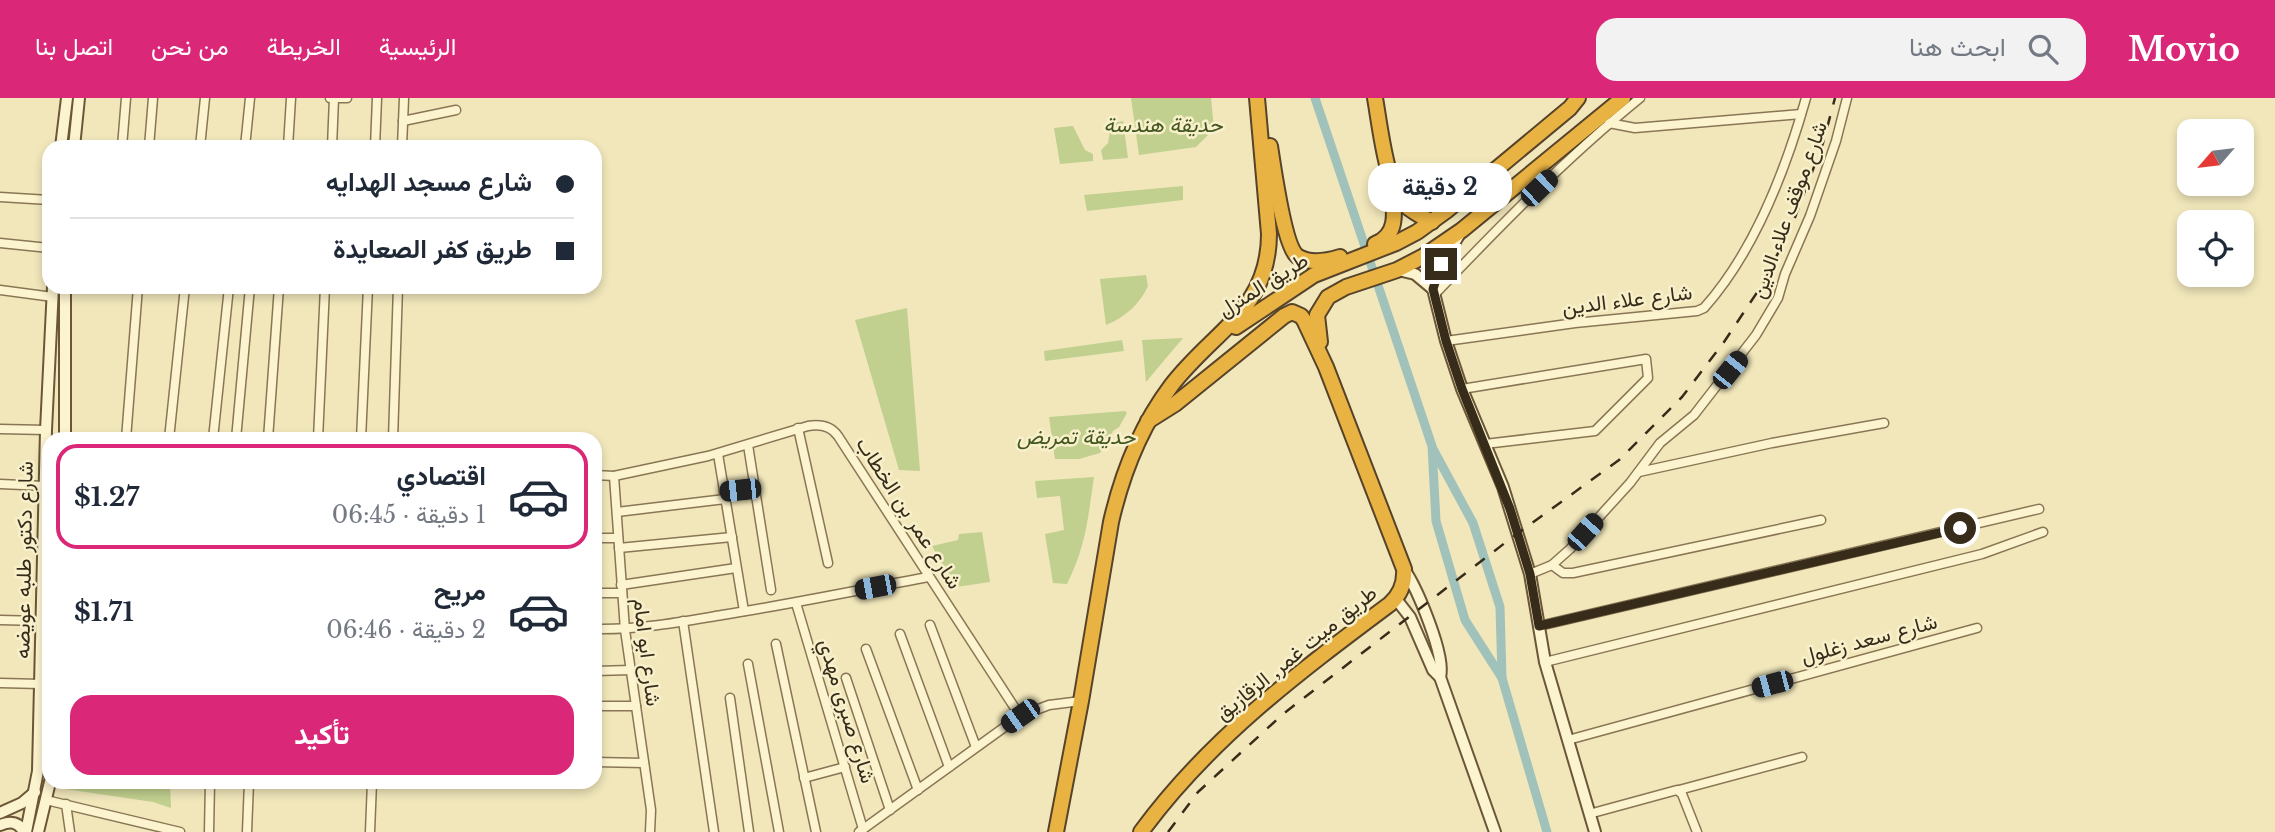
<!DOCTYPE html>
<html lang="ar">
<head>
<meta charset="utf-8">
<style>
	:root { --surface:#fff; --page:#f2f2f3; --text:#1f2937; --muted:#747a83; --line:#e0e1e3; --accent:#db2777 }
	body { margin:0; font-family:"Libre Baskerville",Vazirmatn,serif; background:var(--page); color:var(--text); direction:rtl; height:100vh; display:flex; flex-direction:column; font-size:26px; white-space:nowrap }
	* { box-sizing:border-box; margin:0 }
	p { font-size:23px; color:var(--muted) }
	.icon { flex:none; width:38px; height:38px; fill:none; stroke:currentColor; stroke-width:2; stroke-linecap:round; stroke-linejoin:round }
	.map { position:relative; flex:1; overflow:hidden; direction:ltr }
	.sheet { position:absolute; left:42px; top:334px; width:560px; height:357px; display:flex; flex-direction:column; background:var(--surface); border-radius:21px; box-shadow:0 4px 10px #0003; direction:rtl }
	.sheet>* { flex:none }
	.guide { position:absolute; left:42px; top:42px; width:560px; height:154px; border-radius:21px; box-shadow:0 4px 10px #0003; direction:rtl; display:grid; align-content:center; height:154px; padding:0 28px; background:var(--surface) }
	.needle { width:46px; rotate:242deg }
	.fabs { position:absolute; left:2177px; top:21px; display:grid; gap:14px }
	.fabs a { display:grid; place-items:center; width:77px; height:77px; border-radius:14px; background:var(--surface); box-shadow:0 4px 10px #0003; font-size:35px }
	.end { position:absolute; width:32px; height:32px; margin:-16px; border:9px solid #372b1a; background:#fff; box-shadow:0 0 0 4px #fff }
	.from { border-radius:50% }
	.bubble { position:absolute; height:49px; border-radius:21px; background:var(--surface); box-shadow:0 4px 10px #0003; font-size:23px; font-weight:700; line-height:49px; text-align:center; direction:rtl }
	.car { position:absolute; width:21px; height:42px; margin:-21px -10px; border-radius:9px; box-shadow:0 0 5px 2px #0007; background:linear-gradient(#222 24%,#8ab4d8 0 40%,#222 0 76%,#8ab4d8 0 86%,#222 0) }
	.guide b { display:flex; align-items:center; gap:24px; height:66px; font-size:26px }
	.guide b+b { border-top:2px solid var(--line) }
	.guide i { width:18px; height:18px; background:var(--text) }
	ul { padding:12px 0 0; list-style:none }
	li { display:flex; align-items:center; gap:21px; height:105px; margin:0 14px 10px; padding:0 14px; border:4px solid transparent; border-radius:21px }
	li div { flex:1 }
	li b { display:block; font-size:26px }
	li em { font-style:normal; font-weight:700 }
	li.on { border-color:var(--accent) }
	li>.icon { width:63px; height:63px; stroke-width:1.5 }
	.primary-button { display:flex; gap:14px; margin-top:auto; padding:14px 28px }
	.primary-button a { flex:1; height:80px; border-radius:21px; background:var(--accent); color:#fff; font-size:28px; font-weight:700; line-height:80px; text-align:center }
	header { display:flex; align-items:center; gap:42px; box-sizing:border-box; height:98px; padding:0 35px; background:var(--accent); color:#fff }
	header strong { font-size:33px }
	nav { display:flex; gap:38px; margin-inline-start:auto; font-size:24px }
	.search { width:490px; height:63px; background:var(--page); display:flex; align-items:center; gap:18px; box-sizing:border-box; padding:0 24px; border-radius:21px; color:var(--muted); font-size:26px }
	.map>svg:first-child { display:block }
</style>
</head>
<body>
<header>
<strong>Movio</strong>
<div class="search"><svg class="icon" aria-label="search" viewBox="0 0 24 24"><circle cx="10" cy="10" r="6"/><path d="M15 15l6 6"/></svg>ابحث هنا</div>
<nav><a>الرئيسية</a><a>الخريطة</a><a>من نحن</a><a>اتصل بنا</a></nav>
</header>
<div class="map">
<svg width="2275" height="734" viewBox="0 0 2275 734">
	<rect width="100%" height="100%" fill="#f1e7bb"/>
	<g fill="#c1d08f">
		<path d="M1131 0H1211L1214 31 1196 49 1139 57Z"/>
		<path d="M1123 23 1128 60 1103 62 1101 52 1108 45 1111 26Z"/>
		<path d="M1073 28 1085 52 1093 56V63L1060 66 1054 30Z"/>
		<path d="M1183 88V102L1087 113 1084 97Z"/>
		<path d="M1146 177 1148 188C1140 206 1124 220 1106 227L1100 181Z"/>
		<path d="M907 210 920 373 899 372 855 222Z"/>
		<path d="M1183 240 1146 284 1142 242Z"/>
		<path d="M1122 242 1124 253 1045 263 1044 253Z"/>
		<path d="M1125 313 1127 315 1119 329 1113 333 1100 355 1079 361H1055L1049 319Z"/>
		<path d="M1094 379C1088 420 1086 448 1067 486L1053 485 1045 436 1064 432 1060 398 1037 400 1035 383Z"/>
		<path d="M982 434 990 484 956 489 932 448 958 442 959 436Z"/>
		<path d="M59 684H170L171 710 153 704 58 690Z"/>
	</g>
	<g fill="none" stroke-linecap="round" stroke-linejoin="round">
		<g stroke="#a0c2bb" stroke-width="9">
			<path d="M1315 0 1432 348 1436 423 1465 522 1502 580 1547 734"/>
			<path d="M1433 351 1473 425 1500 509 1502 579"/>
		</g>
		<defs>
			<g id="street">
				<path d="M330 0H347"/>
				<path d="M403 23 456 12"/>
				<path d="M1609 25 1635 30 1801 16"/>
				<path d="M122 49 126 0"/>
				<path d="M149 49 153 0"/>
				<path d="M200 49 205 0"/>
				<path d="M245 49 250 0"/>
				<path d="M288 49 291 0"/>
				<path d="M332 49 334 0"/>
				<path d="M375 49 377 0"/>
				<path d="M402 49 404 0"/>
				<path d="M0 99 49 102"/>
				<path d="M0 145 49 150"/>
				<path d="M0 192 53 199"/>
				<path d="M1434 197C1500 128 1566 60 1640 0"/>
				<path d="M1446 243 1575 225 1697 213 1704 210C1754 154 1786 71 1806 0"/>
				<path d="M1462 291 1646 261 1648 280 1595 333 1485 346"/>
				<path d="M798 330 828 465"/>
				<path d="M0 331 46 332"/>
				<path d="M126 341 138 189"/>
				<path d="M169 341 185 189"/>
				<path d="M213 341 229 189"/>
				<path d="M236 341 250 189"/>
				<path d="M268 341 279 189"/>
				<path d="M318 341 325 189"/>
				<path d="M361 341 368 189"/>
				<path d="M393 341 398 189"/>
				<path d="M748 347 771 492"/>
				<path d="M718 356 744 513"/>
				<path d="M1639 374 1772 345 1884 325"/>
				<path d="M595 377 614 378 708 358 808 328C820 326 831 328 838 338L1020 618"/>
				<path d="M614 378 625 532 651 712 650 734"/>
				<path d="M0 386 45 388"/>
				<path d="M724 394 755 390"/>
				<path d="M617 414 725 401"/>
				<path d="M595 440H618"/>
				<path d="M619 450 732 439"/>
				<path d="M1552 467 1563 475H1573L1821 422"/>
				<path d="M1530 476 1552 467 1570 451 1630 385 1660 345 1694 317 1756 237 1778 200 1785 176 1810 118 1836 43 1847 0"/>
				<path d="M621 487 736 470"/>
				<path d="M595 495H622"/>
				<path d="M796 505 863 731"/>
				<path d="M0 522 41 523"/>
				<path d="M683 523 714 734"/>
				<path d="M930 527 976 649"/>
				<path d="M1539 528 2039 411"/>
				<path d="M595 531C638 532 680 524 722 517 791 506 859 492 928 479"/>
				<path d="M900 536 949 669"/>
				<path d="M776 546 816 734"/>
				<path d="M866 551 918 692"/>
				<path d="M1545 564 1982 456 2043 434"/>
				<path d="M748 566 779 734"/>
				<path d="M595 573 631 572"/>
				<path d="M846 580 890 712"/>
				<path d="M0 585 41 586"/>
				<path d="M730 600 749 734"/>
				<path d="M595 608H636"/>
				<path d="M1568 642 1977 530"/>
				<path d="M595 664 644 665"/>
				<path d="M804 680 845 669"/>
				<path d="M1679 692 1802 659"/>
				<path d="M46 702 180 734"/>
				<path d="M66 706 70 734"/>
				<path d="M1589 716 1677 692 1682 696 1697 734"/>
				<path d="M209 734 210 684"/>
				<path d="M247 734 249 684"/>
				<path d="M370 734 372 684"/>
				<path d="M859 734 1020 618 1049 607 1081 603"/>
			</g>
			<g id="secondary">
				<path d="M61 49 67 0"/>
				<path d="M74 49 79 0"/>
				<path d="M1398 172 1415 176 1433 191 1446 243 1462 291 1503 389 1530 476 1545 564 1595 734"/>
				<path d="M1433 191 1442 166 1459 137"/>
				<path d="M65 341V189"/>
				<path d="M1404 471C1417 490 1446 558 1440 579"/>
				<path d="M1396 501 1410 519 1433 572 1440 579 1495 734"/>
				<path d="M0 715 22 705 35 694"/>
				<path d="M0 727C10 723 18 723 24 734"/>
				<path d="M26 734 38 673 46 332 53 189"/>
				<path d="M38 734 50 684"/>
			</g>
			<g id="highway">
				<path d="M1375 0C1380 28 1386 86 1404 106 1412 114 1422 119 1432 124"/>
				<path d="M1270 48C1273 67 1284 147 1297 158 1309 166 1327 163 1340 159"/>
				<path d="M1375 146C1402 136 1393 106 1391 83"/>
				<path d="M1236 229 1314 177 1396 145 1417 134 1446 113 1570 10 1578 0"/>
				<path d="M1320 244 1317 217 1328 199 1346 189 1397 172 1424 158 1462 132 1623 0"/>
				<path d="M1056 734 1081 603 1111 424C1122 376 1141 328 1171 288 1212 234 1269 212 1269 136L1257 0"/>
				<path d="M1141 734C1209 641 1299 574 1390 506 1401 496 1405 485 1404 471L1326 269 1304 222 1301 218 1292 214 1284 218 1175 306 1148 323"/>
			</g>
		</defs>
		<use href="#street" stroke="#8a7654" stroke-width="11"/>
		<use href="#secondary" stroke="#6b5737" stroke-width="14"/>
		<use href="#highway" stroke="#564329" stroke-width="18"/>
		<use href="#street" stroke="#fcf3cf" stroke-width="8"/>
		<use href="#secondary" stroke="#fcf3cf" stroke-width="10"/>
		<use href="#highway" stroke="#e9b343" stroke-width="14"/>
		<path stroke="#372b1a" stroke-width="2.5" stroke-dasharray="12 12" stroke-linecap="butt" d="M1168 734 1198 694 1283 616 1510 441 1619 362 1682 299 1724 244 1764 184 1794 122 1823 45 1835 0"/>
	</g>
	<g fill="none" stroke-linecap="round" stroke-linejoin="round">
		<path stroke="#372b1a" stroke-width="9" d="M1441 166 1433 191 1446 243 1462 291 1510 411 1530 476 1539 528 1960 430"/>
	</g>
	<g text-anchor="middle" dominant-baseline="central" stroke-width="5" stroke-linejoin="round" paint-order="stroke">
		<g font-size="21" font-style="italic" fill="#42561f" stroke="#f8f0cb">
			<text x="1163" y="27">حديقة هندسة</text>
			<text x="1076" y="339">حديقة تمريض</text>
		</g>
		<g font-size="21" fill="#372b1a" stroke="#f8f0cb">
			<text transform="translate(1789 112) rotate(-70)">شارع موقف علاء الدين</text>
			<text transform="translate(1263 187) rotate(-32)">طريق المنزل</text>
			<text transform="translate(1627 202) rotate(-7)">شارع علاء الدين</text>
			<text transform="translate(909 415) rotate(57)">شارع عمر بن الخطاب</text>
			<text transform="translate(24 462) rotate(-89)">شارع دكتور طلبه عويضه</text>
			<text transform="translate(1869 541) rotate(-15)">شارع سعد زغلول</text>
			<text transform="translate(647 554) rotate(83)">شارع ابو امام</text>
			<text transform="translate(1296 555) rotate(-39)">طريق ميت غمر, الزقازيق</text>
			<text transform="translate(847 613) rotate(73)">شارع صبرى مهدي</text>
		</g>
	</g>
</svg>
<div class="fabs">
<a><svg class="needle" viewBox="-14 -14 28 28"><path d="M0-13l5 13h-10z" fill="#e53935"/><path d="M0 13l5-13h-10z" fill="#747a83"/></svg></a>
<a><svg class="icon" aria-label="locate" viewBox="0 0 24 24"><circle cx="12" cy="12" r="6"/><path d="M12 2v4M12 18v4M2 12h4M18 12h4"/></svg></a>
</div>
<i class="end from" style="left:1960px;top:430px"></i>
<i class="end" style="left:1441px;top:166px"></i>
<div class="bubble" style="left:1368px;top:65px;width:144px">2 دقيقة</div>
<i class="car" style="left:1539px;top:90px;rotate:46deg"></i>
<i class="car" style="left:1730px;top:272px;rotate:39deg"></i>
<i class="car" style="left:740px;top:392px;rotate:264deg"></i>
<i class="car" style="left:1585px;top:434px;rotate:42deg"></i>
<i class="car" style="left:875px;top:489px;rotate:259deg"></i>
<i class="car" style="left:1772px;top:586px;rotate:255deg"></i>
<i class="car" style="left:1020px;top:618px;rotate:235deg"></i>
<div class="guide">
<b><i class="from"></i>شارع مسجد الهدايه</b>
<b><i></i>طريق كفر الصعايدة</b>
</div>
<section class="sheet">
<ul>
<li class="on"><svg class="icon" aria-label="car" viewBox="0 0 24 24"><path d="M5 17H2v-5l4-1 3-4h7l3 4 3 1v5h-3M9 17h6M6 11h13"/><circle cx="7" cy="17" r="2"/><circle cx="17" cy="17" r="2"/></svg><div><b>اقتصادي</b><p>1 دقيقة · 06:45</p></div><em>$1.27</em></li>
<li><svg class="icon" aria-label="car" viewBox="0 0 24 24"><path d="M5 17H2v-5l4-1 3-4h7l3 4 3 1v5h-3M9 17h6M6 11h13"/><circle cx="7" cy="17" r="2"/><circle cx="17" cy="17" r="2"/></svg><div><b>مريح</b><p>2 دقيقة · 06:46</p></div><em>$1.71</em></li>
</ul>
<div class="primary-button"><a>تأكيد</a></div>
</section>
</div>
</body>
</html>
